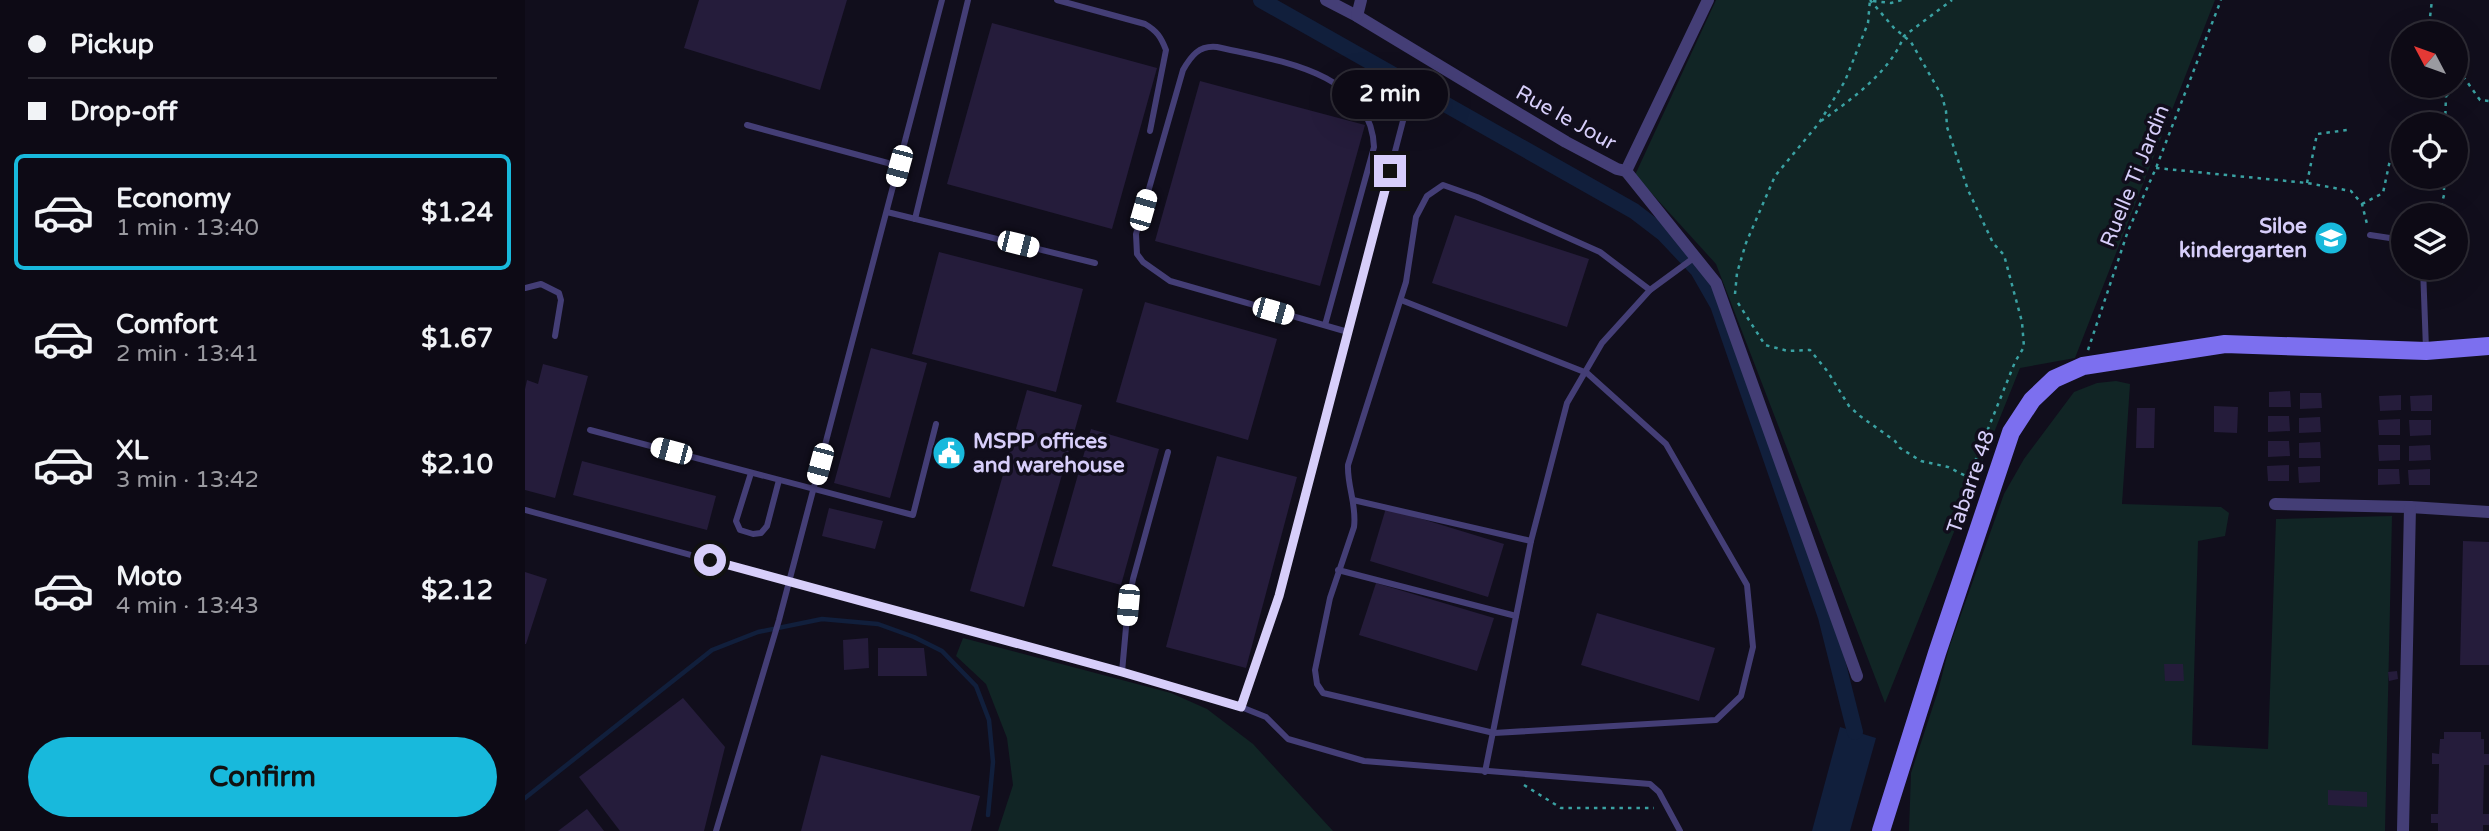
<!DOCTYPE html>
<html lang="en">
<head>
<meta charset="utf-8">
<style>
	:root { --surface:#0d0a15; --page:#16131e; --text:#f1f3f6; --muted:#9a9aa0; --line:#2d2b34; --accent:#18b9dc }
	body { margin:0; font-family:"Varela Round",sans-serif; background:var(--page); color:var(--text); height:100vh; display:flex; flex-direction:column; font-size:26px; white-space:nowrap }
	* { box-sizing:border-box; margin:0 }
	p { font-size:23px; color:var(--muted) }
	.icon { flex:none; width:38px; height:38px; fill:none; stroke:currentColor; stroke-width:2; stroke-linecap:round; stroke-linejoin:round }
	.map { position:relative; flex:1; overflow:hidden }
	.details { display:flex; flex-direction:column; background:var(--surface); width:525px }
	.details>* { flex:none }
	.hud { display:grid; align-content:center; height:154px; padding:0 28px; background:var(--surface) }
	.needle { width:46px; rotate:311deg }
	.buttons { position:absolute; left:1866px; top:21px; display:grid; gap:14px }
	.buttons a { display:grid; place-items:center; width:77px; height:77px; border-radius:50%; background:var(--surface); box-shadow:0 7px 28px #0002,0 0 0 2px var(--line); font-size:35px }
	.end { position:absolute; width:32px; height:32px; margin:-16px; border:9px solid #d7cefa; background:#111; box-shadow:0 0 0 4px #111 }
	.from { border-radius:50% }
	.bubble { position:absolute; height:49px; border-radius:24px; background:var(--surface); box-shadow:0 7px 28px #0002,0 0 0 2px var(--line); font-size:23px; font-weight:800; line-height:49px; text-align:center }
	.car { position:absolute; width:21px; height:42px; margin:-21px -10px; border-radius:9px; box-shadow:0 0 5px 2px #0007; background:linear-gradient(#fff 24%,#345 0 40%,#fff 0 76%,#345 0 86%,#fff 0) }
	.hud b { display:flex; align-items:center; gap:24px; height:66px; font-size:26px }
	.hud b+b { border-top:2px solid var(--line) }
	.hud i { width:18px; height:18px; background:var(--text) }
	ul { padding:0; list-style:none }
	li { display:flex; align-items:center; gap:21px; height:116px; margin:0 14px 10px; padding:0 14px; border:4px solid transparent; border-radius:10px }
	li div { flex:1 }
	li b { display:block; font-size:26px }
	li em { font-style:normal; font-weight:800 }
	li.current { border-color:var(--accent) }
	li>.icon { width:63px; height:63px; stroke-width:1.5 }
	.action { display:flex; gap:14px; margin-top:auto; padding:14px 28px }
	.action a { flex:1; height:80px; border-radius:42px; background:var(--accent); color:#111; font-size:28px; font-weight:800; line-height:80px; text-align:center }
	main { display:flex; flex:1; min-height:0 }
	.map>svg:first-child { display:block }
</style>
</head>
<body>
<main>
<section class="details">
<div class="hud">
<b><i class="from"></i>Pickup</b>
<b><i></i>Drop-off</b>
</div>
<ul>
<li class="current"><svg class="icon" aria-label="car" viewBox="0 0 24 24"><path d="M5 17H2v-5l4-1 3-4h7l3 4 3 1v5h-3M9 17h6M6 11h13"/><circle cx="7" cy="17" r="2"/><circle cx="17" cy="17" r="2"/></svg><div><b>Economy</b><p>1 min · 13:40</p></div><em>$1.24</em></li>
<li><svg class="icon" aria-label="car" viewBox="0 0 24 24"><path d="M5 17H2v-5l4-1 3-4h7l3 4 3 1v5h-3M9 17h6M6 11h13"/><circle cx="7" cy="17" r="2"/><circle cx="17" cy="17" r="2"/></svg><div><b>Comfort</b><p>2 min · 13:41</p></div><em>$1.67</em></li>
<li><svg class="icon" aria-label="car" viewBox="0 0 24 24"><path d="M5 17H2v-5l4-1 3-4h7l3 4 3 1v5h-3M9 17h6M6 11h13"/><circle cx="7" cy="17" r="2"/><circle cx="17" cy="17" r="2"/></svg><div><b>XL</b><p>3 min · 13:42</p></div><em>$2.10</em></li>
<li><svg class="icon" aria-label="car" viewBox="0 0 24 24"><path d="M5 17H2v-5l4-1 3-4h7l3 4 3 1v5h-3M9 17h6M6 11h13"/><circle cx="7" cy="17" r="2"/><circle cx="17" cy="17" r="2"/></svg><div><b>Moto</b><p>4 min · 13:43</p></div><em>$2.12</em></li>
</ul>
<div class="action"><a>Confirm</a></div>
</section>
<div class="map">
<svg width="1964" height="831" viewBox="0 0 1964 831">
	<rect width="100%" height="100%" fill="#110e1c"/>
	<g fill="#112525">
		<path d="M1191 0H1690L1550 358 1495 368 1360 703 1191 264 1110 175Z"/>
		<path d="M1591 381 1605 384 1597 504 1696 507 1704 513 1700 536 1673 541 1667 745 1743 749 1751 519 1867 516 1860 831H1384L1386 773 1413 691 1424 648 1479 494 1499 459 1549 392 1572 383Z"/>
		<path d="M438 638 646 693 682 709 728 744 808 831H473L488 785 482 738 461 684 431 656Z"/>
	</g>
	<path fill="#111f3c" d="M1315 727 1351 738 1325 831H1287Z"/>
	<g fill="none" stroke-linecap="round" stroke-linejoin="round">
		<path stroke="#111f3c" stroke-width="4.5" d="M0 798 187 650 233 632 297 619 353 624 389 637 417 651 451 686 464 720 468 762 463 815"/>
		<path stroke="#111f3c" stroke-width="16" d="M736 0 1109 211 1139 234 1173 270 1193 305 1301 617 1330 732"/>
	</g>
	<g fill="#251c3b">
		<path d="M174 0H322L295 90 159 48Z"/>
		<path d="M467 23 632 68 587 229 422 184Z"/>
		<path d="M675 81 840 125 795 286 630 241Z"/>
		<path d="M930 215 1064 259 1042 327 907 283Z"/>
		<path d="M414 252 558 289 531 392 387 354Z"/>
		<path d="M620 302 752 339 723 440 591 402Z"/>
		<path d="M346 348 402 363 365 498 309 483Z"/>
		<path d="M18 364 63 376 30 498 0 490V389L2 380 13 384Z"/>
		<path d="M502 390 557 405 499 607 445 591Z"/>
		<path d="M1765 391 1766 407H1744V392Z"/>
		<path d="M1775 393H1796L1797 408 1775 409Z"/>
		<path d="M1876 395V410L1855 411 1854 396Z"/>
		<path d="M1907 395V411H1886L1885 396Z"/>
		<path d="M1689 406 1713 407 1712 433 1689 432Z"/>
		<path d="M1612 408H1630L1629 448H1611Z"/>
		<path d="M1743 416H1764L1765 431 1743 432Z"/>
		<path d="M1795 417 1796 432 1774 433V418Z"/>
		<path d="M1875 419V435H1854L1853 420Z"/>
		<path d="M1884 420H1906V435L1885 436Z"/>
		<path d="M566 429 634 449 596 585 527 566Z"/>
		<path d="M1743 441H1764L1765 456 1743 457Z"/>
		<path d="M1795 442 1796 458H1774V443Z"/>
		<path d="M1853 445H1875V460L1854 461Z"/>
		<path d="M1905 445 1906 460 1884 461V446Z"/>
		<path d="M692 456 772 477 721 668 641 647Z"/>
		<path d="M57 461 191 496 182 530 48 495Z"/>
		<path d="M1764 465V481H1743L1742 466Z"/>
		<path d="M1795 466V482L1774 483 1773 467Z"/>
		<path d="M1853 469H1874L1875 484 1853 485Z"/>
		<path d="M1905 469V485H1884L1883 470Z"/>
		<path d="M304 508 358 521 350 549 297 536Z"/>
		<path d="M861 508 979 544 963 597 845 561Z"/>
		<path d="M1938 541 1964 542V665H1935Z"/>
		<path d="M0 572 22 579 1 644H0Z"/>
		<path d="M851 583 969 618 952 671 834 635Z"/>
		<path d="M1072 613 1190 648 1174 701 1056 665Z"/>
		<path d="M343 638 344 668 319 670 318 640Z"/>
		<path d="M353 648H399L402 676H353Z"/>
		<path d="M1639 664H1658L1659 681H1640Z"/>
		<path d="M1872 671 1873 679 1864 681 1863 672Z"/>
		<path d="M158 698 200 747 179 831H95L54 777Z"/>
		<path d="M1919 732H1956V739H1959V754H1964V765H1959L1958 814H1964V825H1958V831H1913V823H1906V814H1913L1914 764H1907V753L1914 754 1915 739H1919Z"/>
		<path d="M296 755 455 796 446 831H276Z"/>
		<path d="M1803 790 1842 792V807L1803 805Z"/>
		<path d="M62 809 79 831H33Z"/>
	</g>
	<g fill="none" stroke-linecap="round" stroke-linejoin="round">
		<g stroke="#3aa1a2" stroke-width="2.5" stroke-dasharray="3.5 5" stroke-linecap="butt">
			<path d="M1345 0 1369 28 1386 42 1417 96 1421 111 1422 127 1443 190 1468 243 1479 255 1497 322 1499 347 1490 362 1463 429 1454 444 1450 464 1451 473"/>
			<path d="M1348 1 1366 3 1377 0"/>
			<path d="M1905 33 1904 26 1907 0"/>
			<path d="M1930 73 1940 79 1955 100 1964 101"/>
			<path d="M1918 86 1921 96 1920 124"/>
			<path d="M1921 96 1939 80"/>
			<path d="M1296 121C1327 99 1365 72 1379 36L1427 0"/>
			<path d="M1631 168 1782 183 1826 191 1837 204 1842 224"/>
			<path d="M1782 183 1792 134 1822 130"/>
			<path d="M1837 204 1858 193 1865 160 1878 142"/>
			<path d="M1914 215 1919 195V177"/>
			<path d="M1210 294 1212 273 1221 243 1250 176 1294 123 1320 81 1343 23 1345 0"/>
			<path d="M1213 303 1240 345 1263 351 1285 350 1303 372 1324 406 1335 416 1370 441 1375 448 1396 461 1423 467 1441 476 1455 473"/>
			<path d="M1563 350 1603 231 1631 168 1696 0"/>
			<path d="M999 785 1036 808H1129"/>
		</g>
		<g stroke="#443e76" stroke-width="6">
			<path d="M532 0 620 24C632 31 636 37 641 50L625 131"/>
			<path d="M222 125 374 166"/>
			<path d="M362 212 570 263"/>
			<path d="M390 219 443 0"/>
			<path d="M1845 235 1878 240"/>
			<path d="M1898 268 1901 349"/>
			<path d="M0 288 16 284 34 293 36 300 30 336"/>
			<path d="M876 300 1062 373 1141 444 1222 585 1228 647 1216 696 1191 720 969 733 798 693 792 684 790 670 805 598 829 527C832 505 822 486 823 465L881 282 891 217 902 196 918 185 952 197 1075 252 1125 290"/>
			<path d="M800 325 849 147C846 71 749 60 692 47 674 45 666 56 658 70L611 234 612 254 618 262 645 281 823 332"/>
			<path d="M65 430 388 515 411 424"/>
			<path d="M226 473 211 521 215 530 228 534 236 533 242 526 254 480"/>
			<path d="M828 500 1006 541"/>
			<path d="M0 510 597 672 716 707 741 717 763 739 839 761 1125 784 1134 792 1155 831"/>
			<path d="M813 570 991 616"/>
			<path d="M597 672 603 605 608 579 643 452"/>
			<path d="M716 707 754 596 879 117"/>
			<path d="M960 772 1006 541 1042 403 1077 343 1125 290 1170 257"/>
			<path d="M191 831 254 620 417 0"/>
		</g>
		<g stroke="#443e76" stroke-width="12">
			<path d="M801 0 832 16 1041 142 1092 169 1101 171 1183 0"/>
			<path d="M832 16 836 0"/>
			<path d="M1101 171 1191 283 1332 676"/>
			<path d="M1750 504 1885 507 1964 512"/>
			<path d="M1878 831 1885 507"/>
		</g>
		<path stroke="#7c6fef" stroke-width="18" d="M1356 831 1412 653 1486 432 1507 400 1529 379 1558 366 1700 344 1901 351 1964 346"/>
	</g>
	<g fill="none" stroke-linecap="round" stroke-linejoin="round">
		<path stroke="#d7cefa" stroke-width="9" d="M185 560 597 672 716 707 754 596 865 171"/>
	</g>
	<defs>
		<symbol id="school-disc" viewBox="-11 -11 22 22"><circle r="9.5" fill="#18b9dc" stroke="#110e1c"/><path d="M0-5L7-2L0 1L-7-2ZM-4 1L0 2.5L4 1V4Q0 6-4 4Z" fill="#fff"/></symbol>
		<symbol id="civic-disc" viewBox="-11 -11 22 22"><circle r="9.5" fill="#18b9dc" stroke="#110e1c"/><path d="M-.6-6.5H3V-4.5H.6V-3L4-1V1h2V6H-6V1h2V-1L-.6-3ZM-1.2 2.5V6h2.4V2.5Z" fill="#fff"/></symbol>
	</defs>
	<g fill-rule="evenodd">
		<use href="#school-disc" x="1787" y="219" width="38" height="38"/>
		<use href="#civic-disc" x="405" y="434" width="38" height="38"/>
	</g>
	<g text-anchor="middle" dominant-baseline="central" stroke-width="7" stroke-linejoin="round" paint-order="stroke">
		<g font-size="21" fill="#d7cefa" stroke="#110e1c">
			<text transform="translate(1041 118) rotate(29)">Rue le Jour</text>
			<text transform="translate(1610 176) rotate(-68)">Ruelle Ti Jardin</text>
			<text transform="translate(1446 482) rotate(-71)">Tabarre 48</text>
		</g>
		<g font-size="21" font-weight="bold" fill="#d7cefa" stroke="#110e1c" text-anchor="end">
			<text x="1782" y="226">Siloe<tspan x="1782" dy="24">kindergarten</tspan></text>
			<text x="448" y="441" text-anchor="start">MSPP offices<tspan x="448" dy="24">and warehouse</tspan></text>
		</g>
	</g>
</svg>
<div class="buttons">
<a><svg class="needle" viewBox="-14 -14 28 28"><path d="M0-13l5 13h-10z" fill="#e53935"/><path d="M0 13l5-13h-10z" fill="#9a9aa0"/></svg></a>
<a><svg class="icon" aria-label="locate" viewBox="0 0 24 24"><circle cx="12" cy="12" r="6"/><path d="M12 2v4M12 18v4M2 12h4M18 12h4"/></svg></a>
<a><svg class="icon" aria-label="layers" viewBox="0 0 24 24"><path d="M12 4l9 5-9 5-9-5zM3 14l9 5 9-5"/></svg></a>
</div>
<i class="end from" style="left:185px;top:560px"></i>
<i class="end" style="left:865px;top:171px"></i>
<div class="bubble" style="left:807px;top:70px;width:116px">2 min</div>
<i class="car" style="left:374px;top:166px;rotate:195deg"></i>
<i class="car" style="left:618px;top:210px;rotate:16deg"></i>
<i class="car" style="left:493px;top:244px;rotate:104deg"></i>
<i class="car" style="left:748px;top:311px;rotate:106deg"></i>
<i class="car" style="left:146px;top:451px;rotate:285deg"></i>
<i class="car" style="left:295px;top:464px;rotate:195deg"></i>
<i class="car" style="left:603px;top:605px;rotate:185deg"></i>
</div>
</main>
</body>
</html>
